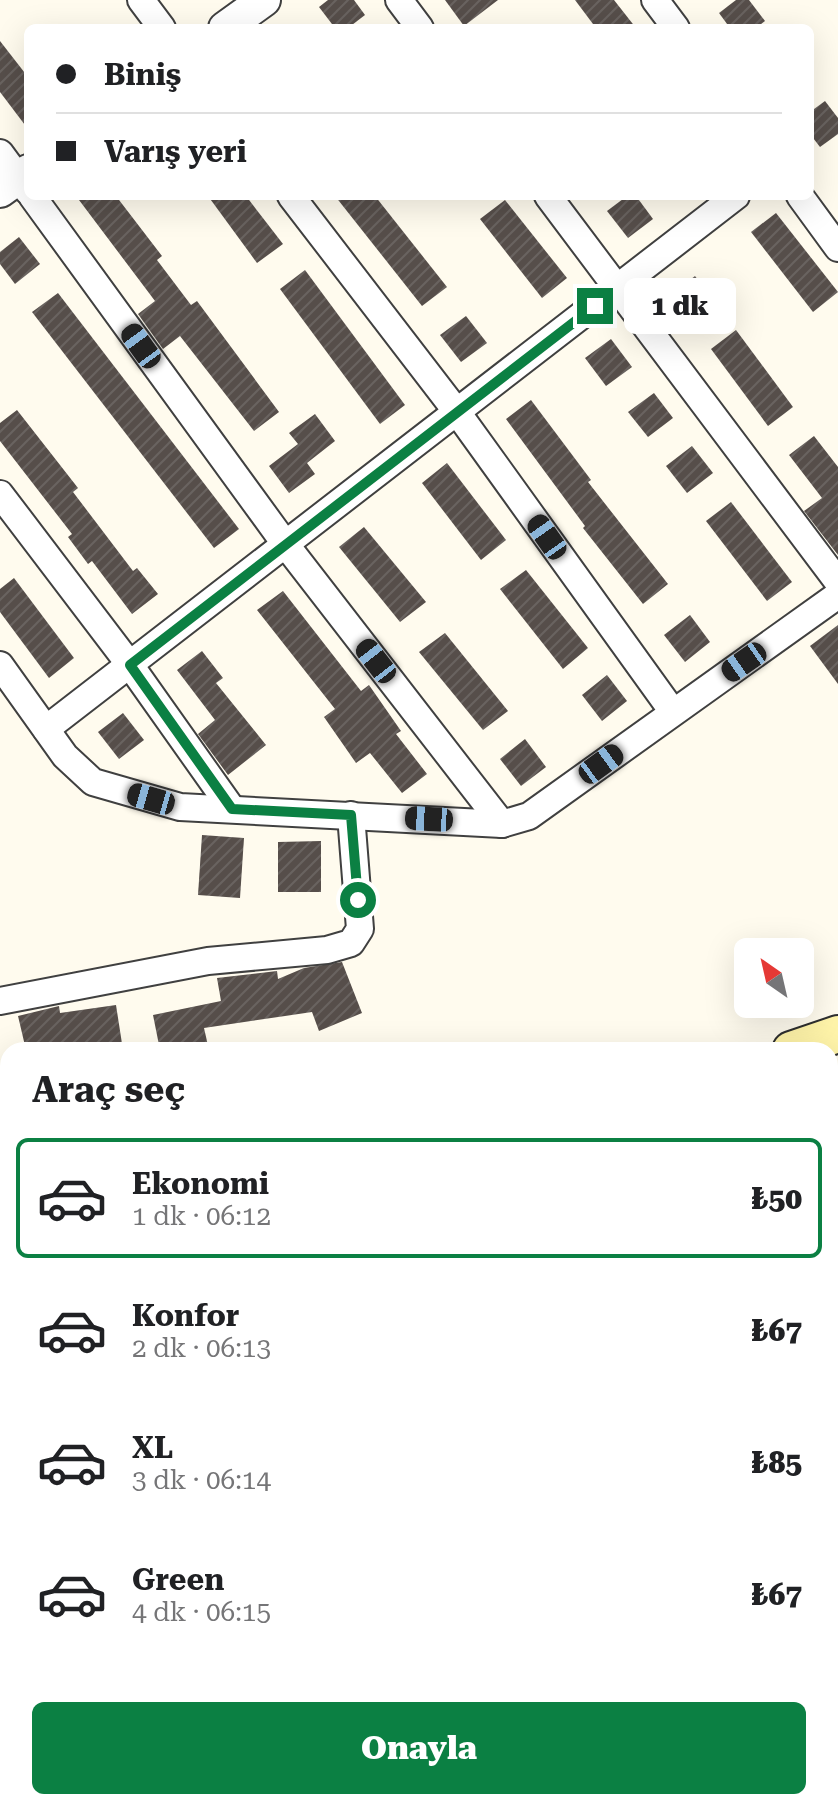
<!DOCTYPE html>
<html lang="tr">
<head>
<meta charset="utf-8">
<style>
	:root { --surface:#fff; --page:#f2f2f2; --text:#202124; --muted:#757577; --line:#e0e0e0; --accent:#0b8043 }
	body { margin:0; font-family:"Roboto Serif",serif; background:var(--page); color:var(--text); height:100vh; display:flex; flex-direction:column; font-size:30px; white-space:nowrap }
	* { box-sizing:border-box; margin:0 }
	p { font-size:26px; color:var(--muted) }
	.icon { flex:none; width:44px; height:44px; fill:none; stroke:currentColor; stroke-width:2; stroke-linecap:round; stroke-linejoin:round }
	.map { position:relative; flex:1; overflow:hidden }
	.sheet { position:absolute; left:0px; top:1042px; width:838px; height:768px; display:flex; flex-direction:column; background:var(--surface); border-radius:24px 24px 0 0; box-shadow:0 8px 32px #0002 }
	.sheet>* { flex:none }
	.hud { position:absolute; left:24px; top:24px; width:790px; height:176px; border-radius:12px; box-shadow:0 8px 32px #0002; display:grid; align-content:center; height:176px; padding:0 32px; background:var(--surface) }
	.needle { width:52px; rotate:326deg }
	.fabs { position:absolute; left:734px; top:938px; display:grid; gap:16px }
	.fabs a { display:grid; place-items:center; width:80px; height:80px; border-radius:12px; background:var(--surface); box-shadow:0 8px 32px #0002; font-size:40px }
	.end { position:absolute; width:36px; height:36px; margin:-18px; border:10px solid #0b8043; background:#fff; box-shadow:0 0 0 4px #fff }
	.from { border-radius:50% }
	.bubble { position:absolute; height:56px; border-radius:12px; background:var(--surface); box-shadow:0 8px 32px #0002; font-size:26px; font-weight:800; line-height:56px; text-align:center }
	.car { position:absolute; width:24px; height:48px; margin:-24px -12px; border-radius:10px; box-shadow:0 0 6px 2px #0007; background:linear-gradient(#222 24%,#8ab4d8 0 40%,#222 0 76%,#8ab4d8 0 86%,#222 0) }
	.hud b { display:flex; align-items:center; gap:28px; height:76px; font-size:30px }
	.hud b+b { border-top:2px solid var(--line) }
	.hud i { width:20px; height:20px; background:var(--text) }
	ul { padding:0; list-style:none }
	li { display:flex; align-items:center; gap:24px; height:120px; margin:0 16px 12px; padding:0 16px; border:4px solid transparent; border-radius:12px }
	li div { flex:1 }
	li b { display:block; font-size:30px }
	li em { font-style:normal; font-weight:800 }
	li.active { border-color:var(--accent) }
	li>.icon { width:72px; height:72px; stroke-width:1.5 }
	h2 { padding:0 32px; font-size:36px; line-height:96px }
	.button { display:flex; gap:16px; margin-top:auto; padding:16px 32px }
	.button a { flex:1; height:92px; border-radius:12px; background:var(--accent); color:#fff; font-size:32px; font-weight:800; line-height:92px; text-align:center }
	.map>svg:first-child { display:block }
</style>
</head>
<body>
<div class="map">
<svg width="838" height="1810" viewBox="0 0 838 1810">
	<defs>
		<pattern id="water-waves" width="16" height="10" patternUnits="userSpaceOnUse" patternTransform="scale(2)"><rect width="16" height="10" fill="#b2def7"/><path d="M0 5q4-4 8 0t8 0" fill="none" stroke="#98bdd3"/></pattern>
		<pattern id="building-hatch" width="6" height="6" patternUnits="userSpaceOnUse" patternTransform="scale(2)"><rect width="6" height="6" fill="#564e4a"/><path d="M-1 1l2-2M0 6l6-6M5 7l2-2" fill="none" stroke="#696360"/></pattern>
	</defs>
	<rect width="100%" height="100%" fill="#fffbee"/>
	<path fill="url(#water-waves)" stroke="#3996ce" stroke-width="2" d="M838 1735V1810H695L710 1802H830V1739Z"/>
	<g fill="url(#building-hatch)">
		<path d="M328 0H354L365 15 348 28H335L319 7Z"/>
		<path d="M445 0H498L464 26Z"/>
		<path d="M575 0H614L636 28H596Z"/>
		<path d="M736 0H749L765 21 756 28H730L719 13Z"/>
		<path d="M0 41 28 77V129L0 92Z"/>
		<path d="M825 101 838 118V134L820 147 810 134V112Z"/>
		<path d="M76 196H116L162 256 157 260 191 305 197 301 279 412 254 431 180 336 163 349 138 314 155 301Z"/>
		<path d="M208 196H246L283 244 257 263Z"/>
		<path d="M335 196H375L447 287 422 306Z"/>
		<path d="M627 196H636L653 219 628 238 607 211Z"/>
		<path d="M505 200 567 278 542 298 480 219Z"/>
		<path d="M776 213 838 292 813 312 751 232Z"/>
		<path d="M19 237 40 264 15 284 0 264V252Z"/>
		<path d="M305 270 405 405 380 424 280 289Z"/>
		<path d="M695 276 716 304 691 323 670 296Z"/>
		<path d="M58 293 239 529 214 548 32 312Z"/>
		<path d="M466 316 487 343 461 362 440 335Z"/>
		<path d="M736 330 793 407 768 426 711 349Z"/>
		<path d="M611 339 632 367 606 386 585 358Z"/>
		<path d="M654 393 673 418 648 437 628 412Z"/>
		<path d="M531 400 591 480 588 482 668 584 643 604 583 528 585 526 506 419Z"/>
		<path d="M17 410 78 488 73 492 133 571 137 568 158 594 132 614 92 561 88 564 68 537 72 534 0 441V423Z"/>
		<path d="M315 414 335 441 307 463 315 474 289 493 269 466 298 444 289 433Z"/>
		<path d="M814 436 838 467V555L804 511 822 498 789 455Z"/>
		<path d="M692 446 713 473 687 493 666 466Z"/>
		<path d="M447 463 506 540 481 560 422 483Z"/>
		<path d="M731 502 792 582 767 601 706 521Z"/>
		<path d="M364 527 426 602 400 622 339 547Z"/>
		<path d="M526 570 588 648 563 669 500 589Z"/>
		<path d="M14 578 74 658 49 678 0 612V589Z"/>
		<path d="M283 591 361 691 369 685 401 731 396 734 427 774 402 793 370 753 356 763 324 717 335 709 257 610Z"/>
		<path d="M690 615 710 642 685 662 664 635Z"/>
		<path d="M838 625V684L810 646Z"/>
		<path d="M445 633 508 711 483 730 419 652Z"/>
		<path d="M202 651 223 678 216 683 266 745 228 775 198 734 215 720 177 670Z"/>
		<path d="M607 675 627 701 602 721 582 695Z"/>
		<path d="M123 713 144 740 119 759 98 732Z"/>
		<path d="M525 739 546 767 521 786 500 759Z"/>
		<path d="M202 835 244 838 240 898 198 895Z"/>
		<path d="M321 841V892H278V842Z"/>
		<path d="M342 962 362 1013 319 1031 312 1012 204 1028 209 1050H160L153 1015 221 1001 217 978 277 971 278 979 304 968Z"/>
		<path d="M116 1005 123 1050H26L18 1016 59 1006 60 1013Z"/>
	</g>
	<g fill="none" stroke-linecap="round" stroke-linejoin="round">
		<defs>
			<g id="minor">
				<path d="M141 0 162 28"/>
				<path d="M399 0 420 28"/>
				<path d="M655 0 676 28"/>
				<path d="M0 153 28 191"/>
				<path d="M32 196 286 545 502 824"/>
				<path d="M291 196 457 412 673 712"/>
				<path d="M548 196 838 582"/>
				<path d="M800 196 838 248"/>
				<path d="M0 494 130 665 232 809"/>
				<path d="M0 665 65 756 93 782 180 807 502 824 529 816 838 595"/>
				<path d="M46 729 736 196"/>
				<path d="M0 1001 208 961 327 950 351 943 360 929 351 815"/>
			</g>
			<g id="tertiary">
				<path d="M225 28 264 0"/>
				<path d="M0 191 28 171"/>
			</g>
			<g id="secondary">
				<path d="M791 1050 838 1034"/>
				<path d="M0 1314 8 1311"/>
			</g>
		</defs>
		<use href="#minor" stroke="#404040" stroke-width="30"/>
		<use href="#tertiary" stroke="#404040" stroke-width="36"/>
		<use href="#secondary" stroke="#2f2f2f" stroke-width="40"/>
		<use href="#minor" stroke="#fff" stroke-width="26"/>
		<use href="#tertiary" stroke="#fff" stroke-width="32"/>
		<use href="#secondary" stroke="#fff4a9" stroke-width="36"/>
	</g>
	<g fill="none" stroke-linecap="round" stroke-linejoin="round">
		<path stroke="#0b8043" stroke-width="10" d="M358 900 351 815 232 809 130 665 595 306"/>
	</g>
</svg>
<div class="fabs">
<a><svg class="needle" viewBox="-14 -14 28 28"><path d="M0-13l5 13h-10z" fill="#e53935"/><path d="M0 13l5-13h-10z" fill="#757577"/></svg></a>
</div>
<i class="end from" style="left:358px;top:900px"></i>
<i class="end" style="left:595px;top:306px"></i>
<div class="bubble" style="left:624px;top:278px;width:112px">1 dk</div>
<i class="car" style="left:141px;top:346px;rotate:324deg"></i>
<i class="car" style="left:547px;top:537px;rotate:325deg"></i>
<i class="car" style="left:376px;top:661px;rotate:322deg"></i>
<i class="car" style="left:744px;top:662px;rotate:235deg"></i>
<i class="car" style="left:601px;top:764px;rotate:54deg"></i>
<i class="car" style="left:151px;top:799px;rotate:286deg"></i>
<i class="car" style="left:429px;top:819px;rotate:273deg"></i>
<div class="hud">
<b><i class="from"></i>Biniş</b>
<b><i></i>Varış yeri</b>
</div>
<section class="sheet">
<h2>Araç seç</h2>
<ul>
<li class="active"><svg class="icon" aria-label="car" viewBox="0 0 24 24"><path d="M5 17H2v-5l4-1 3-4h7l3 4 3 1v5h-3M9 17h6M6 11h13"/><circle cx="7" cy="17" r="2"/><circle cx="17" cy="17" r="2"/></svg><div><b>Ekonomi</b><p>1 dk · 06:12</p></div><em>₺50</em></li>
<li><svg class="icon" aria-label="car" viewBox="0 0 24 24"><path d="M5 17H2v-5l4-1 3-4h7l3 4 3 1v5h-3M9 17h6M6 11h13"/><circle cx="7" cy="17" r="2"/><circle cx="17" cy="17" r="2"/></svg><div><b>Konfor</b><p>2 dk · 06:13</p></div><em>₺67</em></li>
<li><svg class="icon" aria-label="car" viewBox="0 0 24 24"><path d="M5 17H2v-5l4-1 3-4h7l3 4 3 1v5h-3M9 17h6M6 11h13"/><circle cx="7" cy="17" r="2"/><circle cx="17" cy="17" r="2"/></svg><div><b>XL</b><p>3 dk · 06:14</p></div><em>₺85</em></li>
<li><svg class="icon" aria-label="car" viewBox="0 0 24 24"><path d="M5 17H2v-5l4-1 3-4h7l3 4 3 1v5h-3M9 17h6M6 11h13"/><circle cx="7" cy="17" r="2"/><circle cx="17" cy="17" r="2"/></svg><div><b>Green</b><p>4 dk · 06:15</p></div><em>₺67</em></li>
</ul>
<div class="button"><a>Onayla</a></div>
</section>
</div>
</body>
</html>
